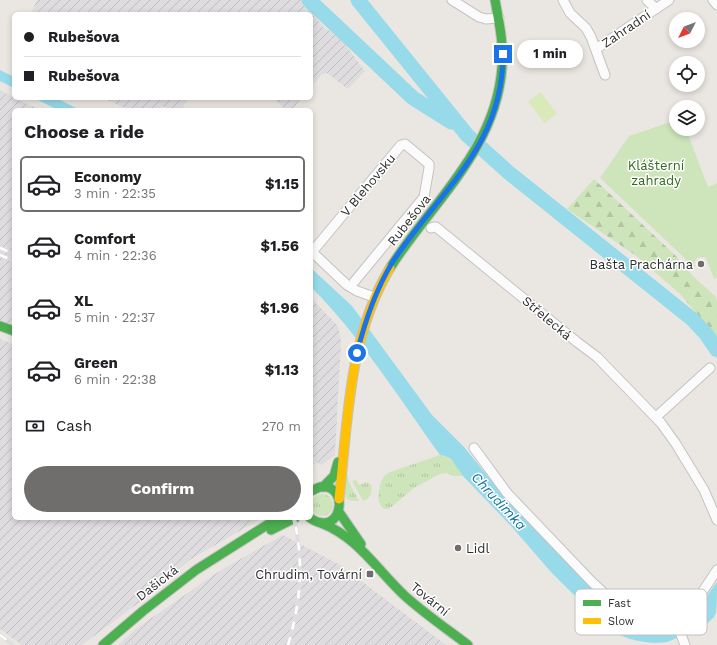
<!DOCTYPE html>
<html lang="en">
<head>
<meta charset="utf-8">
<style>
	:root { --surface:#fff; --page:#f6f6f6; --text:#202124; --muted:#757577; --line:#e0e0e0; --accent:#6f6e6c }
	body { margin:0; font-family:"Work Sans",sans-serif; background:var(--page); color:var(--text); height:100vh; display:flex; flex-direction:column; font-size:15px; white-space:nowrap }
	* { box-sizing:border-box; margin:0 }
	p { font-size:13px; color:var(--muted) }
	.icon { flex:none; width:22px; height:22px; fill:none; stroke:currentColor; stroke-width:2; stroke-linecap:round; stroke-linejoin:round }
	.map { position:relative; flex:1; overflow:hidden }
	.sheet { position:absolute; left:12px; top:108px; width:301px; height:412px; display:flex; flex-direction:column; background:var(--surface); border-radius:6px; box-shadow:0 2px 6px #0003 }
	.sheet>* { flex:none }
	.top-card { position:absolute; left:12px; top:12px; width:301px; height:88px; border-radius:6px; box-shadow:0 2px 6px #0003; display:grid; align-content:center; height:88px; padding:0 12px; background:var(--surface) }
	.needle { width:26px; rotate:228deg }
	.fabs { position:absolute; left:669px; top:12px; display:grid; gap:8px }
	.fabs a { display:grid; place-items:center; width:36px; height:36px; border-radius:50%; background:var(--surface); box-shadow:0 2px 6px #0003; font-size:20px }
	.end { position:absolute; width:18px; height:18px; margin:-9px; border:5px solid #1a73e8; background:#fff; box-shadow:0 0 0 2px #fff }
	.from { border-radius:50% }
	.bubble { position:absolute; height:28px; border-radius:14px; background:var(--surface); box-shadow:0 2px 6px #0003; font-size:13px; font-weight:700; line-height:28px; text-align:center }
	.top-card b { display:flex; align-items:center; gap:14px; height:38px; font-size:15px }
	.top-card b+b { border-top:1px solid var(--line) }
	.top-card i { width:10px; height:10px; background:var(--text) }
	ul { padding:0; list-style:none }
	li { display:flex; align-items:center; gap:12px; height:56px; margin:0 8px 6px; padding:0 4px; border:2px solid transparent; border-radius:6px }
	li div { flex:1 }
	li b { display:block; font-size:15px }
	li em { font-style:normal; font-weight:700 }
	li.active { border-color:var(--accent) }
	li>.icon { width:36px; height:36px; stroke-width:1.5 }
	h2 { padding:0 12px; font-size:18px; line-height:48px }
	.pay { display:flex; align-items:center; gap:10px; height:44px; padding:0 12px; font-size:15px }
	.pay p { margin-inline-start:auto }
	.action { display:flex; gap:8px; margin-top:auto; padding:8px 12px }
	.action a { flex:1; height:46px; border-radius:24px; background:var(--accent); color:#fff; font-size:16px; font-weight:700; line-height:46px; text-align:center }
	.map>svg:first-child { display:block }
</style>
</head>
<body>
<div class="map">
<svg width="717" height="645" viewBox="0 0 717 645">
	<defs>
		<pattern id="industrial-furrows" width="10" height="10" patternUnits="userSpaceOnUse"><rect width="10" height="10" fill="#dedcde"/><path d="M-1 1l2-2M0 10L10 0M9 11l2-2" fill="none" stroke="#bfbdbf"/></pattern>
		<pattern id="grass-tufts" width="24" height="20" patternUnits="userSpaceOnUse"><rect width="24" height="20" fill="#cee5bc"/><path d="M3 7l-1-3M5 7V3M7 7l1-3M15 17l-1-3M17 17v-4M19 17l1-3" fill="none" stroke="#b1c5a2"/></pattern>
		<pattern id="forest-firs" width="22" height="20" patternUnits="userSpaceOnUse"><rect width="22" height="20" fill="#cee5bc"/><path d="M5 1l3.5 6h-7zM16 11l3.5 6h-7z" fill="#b1c5a2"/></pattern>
	</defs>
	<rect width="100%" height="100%" fill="#eae7e2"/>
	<g fill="url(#industrial-furrows)">
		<path d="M37 0H302L325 29 331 31 343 42 365 71 348 89 327 73 321 75 311 87V14H31Z"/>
		<path d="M0 90 14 98 41 110H14V329L0 323Z"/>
		<path d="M103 98H189L182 108H167L162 106 159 110H130Z"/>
		<path d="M273 98H302L291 110H286Z"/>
		<path d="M311 298 338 326 341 342 335 455 322 465 316 462 315 465 311 462Z"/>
		<path d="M0 339 14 345V518H262L191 559 141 601 82 645H22L0 629Z"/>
		<path d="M283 535 340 565 446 645H118L137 628 221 570Z"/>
	</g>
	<g fill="url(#grass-tufts)">
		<path d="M440 455C452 457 457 466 463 476H454L447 473 440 474 414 488 389 509C374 511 378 486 383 478 384 475 387 474 390 472Z"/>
		<path d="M347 473 349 482 359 501C353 501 348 501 344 496Z"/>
		<path d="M356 480 359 485 368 482 371 485C373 492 370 499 363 501L352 481Z"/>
		<circle cx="322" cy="505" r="11"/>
	</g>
	<path fill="url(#forest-firs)" d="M594 179 675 255 693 276 716 297 717 301V337L680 294 635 255 567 209Z"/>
	<path fill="#cee5bc" d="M676 120V129H686L708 187 717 183V278L714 279 706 258 702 257 697 258 694 263 695 268 600 178 629 136Z"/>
	<path fill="#dae9ba" d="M541 92 557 114 544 123 528 101Z"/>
	<g fill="#97daea">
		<path d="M0 70 14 77V88L0 81Z"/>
		<path d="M34 98H56L80 110H58Z"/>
		<path d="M311 268 352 306 432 415 464 447 504 496 615 611C630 623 643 626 662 625L663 623 680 618 688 614 689 615 701 604 717 582C717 589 717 607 716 613 711 624 697 630 687 634 680 636 673 640 667 642 646 645 620 639 604 625L550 571 512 527 463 476 451 459 445 456 440 455C399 398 361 337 311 287Z"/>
	</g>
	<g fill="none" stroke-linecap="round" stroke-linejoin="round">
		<g stroke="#97daea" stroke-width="15">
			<path d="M309 0 413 98 451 122"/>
			<path d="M358 0 467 135 508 172 692 319 706 334 717 350"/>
		</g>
		<defs>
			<g id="street">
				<path d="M452 0 479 17 486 19 499 18"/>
				<path d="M563 0 570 13 586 28 591 37 605 75"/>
				<path d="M647 0 656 9"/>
				<path d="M713 0 717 5"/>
				<path d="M596 49 669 0"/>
				<path d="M431 228 434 227H436L577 342 597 357 661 423 676 444 704 490 717 520"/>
				<path d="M311 251 347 285 357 291 374 297"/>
				<path d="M312 252 401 145 405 144 429 164V168L424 197 354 282"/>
				<path d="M656 417 710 368"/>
				<path d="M474 448 507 493 592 582 617 605 627 612 636 614 651 615 674 613"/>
				<path d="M685 645 675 619 674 613 677 609 697 600 717 570"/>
			</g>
			<g id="fast">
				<path d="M390 268C432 202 496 150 502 67 504 44 499 22 495 0"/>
				<path d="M0 326 14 331"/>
				<path d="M323 487 334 476 338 462"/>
				<path d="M339 512 361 544"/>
				<path d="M310 518C342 540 351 483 320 487 317 488 314 490 311 491"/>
				<path d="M321 523C358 537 378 571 405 596 425 614 447 629 468 645"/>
				<path d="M271 530 295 518"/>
				<path d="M103 645 143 611 196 570 278 518"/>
			</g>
			<path id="slow" d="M339 499C348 421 348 338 390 268"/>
		</defs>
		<use href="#street" stroke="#c4c3c3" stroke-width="11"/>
		<use href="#fast" stroke="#c4c3c3" stroke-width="11"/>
		<use href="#slow" stroke="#c4c3c3" stroke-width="11"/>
		<use href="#street" stroke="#fcfbfb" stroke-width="9"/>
		<use href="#fast" stroke="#4caf50" stroke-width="9"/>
		<use href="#slow" stroke="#ffc107" stroke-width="9"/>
		<defs>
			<g id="rail">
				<path d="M0 248 14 254"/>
				<path d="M0 255 14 261"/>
				<path d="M0 635 13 645"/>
				<path d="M288 645C301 602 304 563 294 518"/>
			</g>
		</defs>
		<use href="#rail" stroke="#dfdedf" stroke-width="4"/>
		<use href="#rail" stroke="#fff" stroke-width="2.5" stroke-dasharray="8" stroke-linecap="butt"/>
	</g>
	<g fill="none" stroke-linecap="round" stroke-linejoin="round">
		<path stroke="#1a73e8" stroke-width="5" d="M357 353C365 321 375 291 392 263 438 192 503 148 503 54"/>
	</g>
	<g fill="#6f6e6c" stroke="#fff" stroke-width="1.5">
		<circle cx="701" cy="264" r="4"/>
		<circle cx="458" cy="548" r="4"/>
		<rect x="366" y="570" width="8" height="8" rx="2"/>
	</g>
	<g text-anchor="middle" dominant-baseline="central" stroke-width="3" stroke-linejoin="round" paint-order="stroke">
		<g font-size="13" fill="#2d2d2d" stroke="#fff">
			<text transform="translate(626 29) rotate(-34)">Zahradní</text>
			<text transform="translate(368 185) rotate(-50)">V Blehovsku</text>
			<text transform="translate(409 220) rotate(-52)">Rubešova</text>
			<text transform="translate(547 318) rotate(40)">Střelecká</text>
			<text transform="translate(157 583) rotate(-38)">Dašická</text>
			<text transform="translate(430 599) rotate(39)">Tovární</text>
		</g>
		<g font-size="13" fill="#306b1b" stroke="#fff">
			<text x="656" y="165">Klášterní<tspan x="656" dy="15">zahrady</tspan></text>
		</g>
		<g font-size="13" fill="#2d2d2d" stroke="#fff" text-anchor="end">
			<text x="693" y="264">Bašta Prachárna</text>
			<text x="466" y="548" text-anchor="start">Lidl</text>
			<text x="362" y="574">Chrudim, Tovární</text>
		</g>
		<g font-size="14" font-style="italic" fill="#0e749f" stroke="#fff">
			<text transform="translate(499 501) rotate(47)">Chrudimka</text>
		</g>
	</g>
	<rect x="575" y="589" width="132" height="46" rx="6" fill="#fff" stroke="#c0c0c0" stroke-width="1"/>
	<rect x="583" y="600" width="18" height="6" fill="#4caf50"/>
	<rect x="583" y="618" width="18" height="6" fill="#ffc107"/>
	<g font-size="11" fill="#2d2d2d">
		<text x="608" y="607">Fast</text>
		<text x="608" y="625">Slow</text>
	</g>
</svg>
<div class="fabs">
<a><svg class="needle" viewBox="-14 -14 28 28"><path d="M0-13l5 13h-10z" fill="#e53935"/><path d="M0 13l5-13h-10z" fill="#757577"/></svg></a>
<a><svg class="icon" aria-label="locate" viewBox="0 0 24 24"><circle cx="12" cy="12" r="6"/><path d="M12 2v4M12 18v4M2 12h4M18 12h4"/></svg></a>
<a><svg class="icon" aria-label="layers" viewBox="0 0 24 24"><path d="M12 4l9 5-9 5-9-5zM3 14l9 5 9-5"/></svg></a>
</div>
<i class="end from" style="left:357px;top:353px"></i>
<i class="end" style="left:503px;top:54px"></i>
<div class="bubble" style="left:517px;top:40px;width:66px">1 min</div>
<div class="top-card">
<b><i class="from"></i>Rubešova</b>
<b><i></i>Rubešova</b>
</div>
<section class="sheet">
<h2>Choose a ride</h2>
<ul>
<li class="active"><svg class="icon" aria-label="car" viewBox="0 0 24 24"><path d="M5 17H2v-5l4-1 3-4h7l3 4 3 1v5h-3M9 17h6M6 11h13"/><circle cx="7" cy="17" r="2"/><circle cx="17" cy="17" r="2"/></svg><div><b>Economy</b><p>3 min · 22:35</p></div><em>$1.15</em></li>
<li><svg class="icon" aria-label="car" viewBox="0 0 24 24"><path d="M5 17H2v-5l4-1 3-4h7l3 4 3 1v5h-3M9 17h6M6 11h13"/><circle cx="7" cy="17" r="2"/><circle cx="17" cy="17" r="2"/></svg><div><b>Comfort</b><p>4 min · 22:36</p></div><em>$1.56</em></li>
<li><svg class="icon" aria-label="car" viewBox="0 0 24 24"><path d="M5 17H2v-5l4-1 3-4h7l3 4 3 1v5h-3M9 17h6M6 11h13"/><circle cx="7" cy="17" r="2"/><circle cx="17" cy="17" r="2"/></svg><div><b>XL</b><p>5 min · 22:37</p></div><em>$1.96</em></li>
<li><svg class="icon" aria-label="car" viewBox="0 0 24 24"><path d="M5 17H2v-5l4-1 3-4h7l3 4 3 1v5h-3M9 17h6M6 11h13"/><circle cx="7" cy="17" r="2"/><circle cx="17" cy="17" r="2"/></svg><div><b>Green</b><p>6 min · 22:38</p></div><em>$1.13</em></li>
</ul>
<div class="pay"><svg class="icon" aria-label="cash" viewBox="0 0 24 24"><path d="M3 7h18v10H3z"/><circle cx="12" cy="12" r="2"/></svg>Cash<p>270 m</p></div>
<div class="action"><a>Confirm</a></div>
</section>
</div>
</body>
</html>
